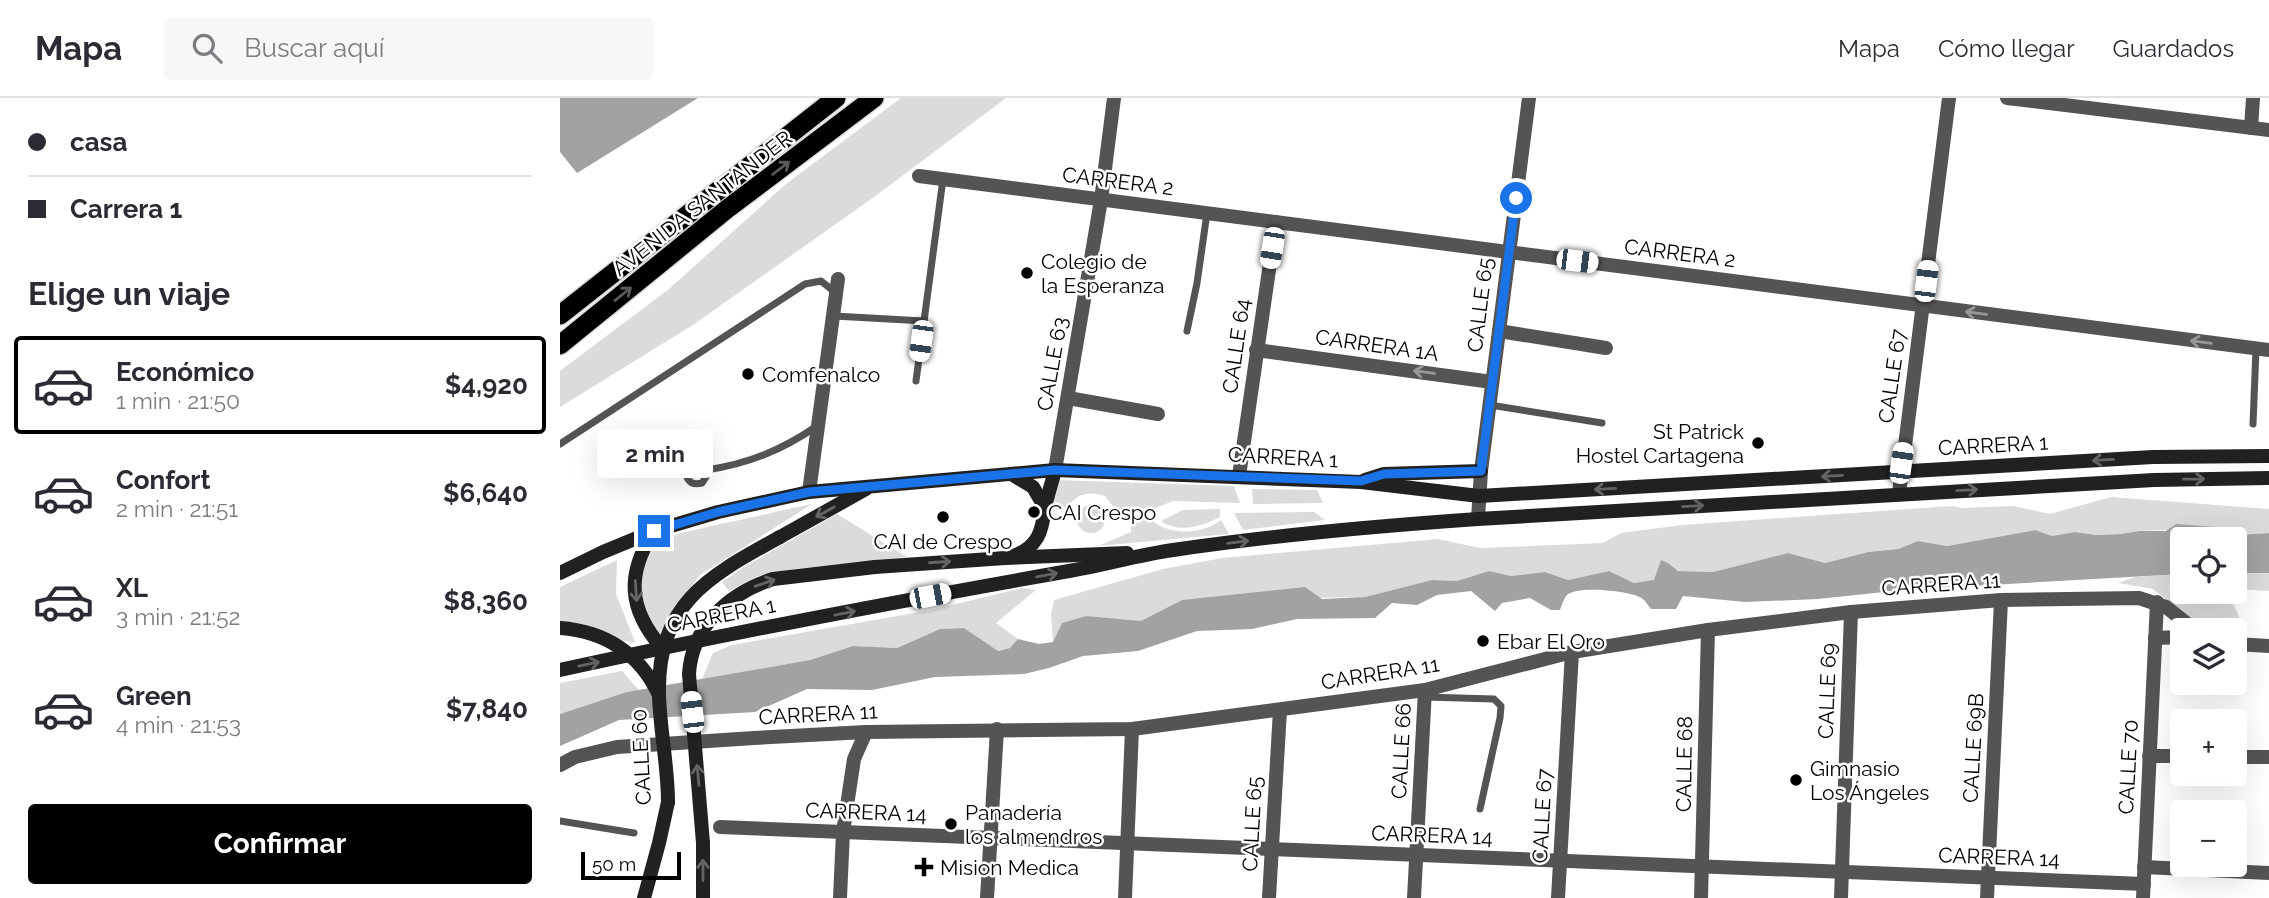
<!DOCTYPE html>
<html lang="es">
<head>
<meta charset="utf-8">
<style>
	:root { --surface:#fff; --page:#f7f7f7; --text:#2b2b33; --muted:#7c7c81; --line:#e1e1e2; --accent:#000 }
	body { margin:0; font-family:Raleway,sans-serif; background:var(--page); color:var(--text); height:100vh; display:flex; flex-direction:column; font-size:26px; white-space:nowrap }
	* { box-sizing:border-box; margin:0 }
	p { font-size:23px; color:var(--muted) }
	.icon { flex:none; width:38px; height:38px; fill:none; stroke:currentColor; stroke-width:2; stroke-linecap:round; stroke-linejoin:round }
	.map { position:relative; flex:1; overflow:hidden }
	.side { display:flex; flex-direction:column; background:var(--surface); width:560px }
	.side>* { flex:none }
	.top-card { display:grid; align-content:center; height:154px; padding:0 28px; background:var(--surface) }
	.tools { position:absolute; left:1610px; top:429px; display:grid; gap:14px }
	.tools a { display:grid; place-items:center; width:77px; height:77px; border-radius:7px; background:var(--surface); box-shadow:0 7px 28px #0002; font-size:35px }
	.scale { position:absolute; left:21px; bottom:18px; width:100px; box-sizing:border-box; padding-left:7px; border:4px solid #000; border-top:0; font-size:19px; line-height:24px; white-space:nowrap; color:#000; -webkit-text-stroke:5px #fff; paint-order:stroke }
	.end { position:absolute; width:32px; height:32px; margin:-16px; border:9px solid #1a73e8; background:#fff; box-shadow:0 0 0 4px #fff }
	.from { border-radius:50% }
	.bubble { position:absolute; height:49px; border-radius:7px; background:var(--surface); box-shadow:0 7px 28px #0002; font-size:23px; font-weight:700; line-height:49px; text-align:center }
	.car { position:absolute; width:21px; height:42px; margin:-21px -10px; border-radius:9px; box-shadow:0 0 5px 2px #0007; background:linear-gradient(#fff 24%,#345 0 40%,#fff 0 76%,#345 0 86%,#fff 0) }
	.top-card b { display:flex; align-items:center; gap:24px; height:66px; font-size:26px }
	.top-card b+b { border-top:2px solid var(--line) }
	.top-card i { width:18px; height:18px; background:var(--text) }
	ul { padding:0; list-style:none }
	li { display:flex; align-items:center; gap:21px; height:98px; margin:0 14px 10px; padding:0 14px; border:4px solid transparent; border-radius:7px }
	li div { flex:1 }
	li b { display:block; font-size:26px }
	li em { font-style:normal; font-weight:700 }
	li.current { border-color:var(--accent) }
	li>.icon { width:63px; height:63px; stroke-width:1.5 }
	h2 { padding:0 28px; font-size:32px; line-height:84px }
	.action { display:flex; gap:14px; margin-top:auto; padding:14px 28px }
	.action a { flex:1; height:80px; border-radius:7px; background:var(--accent); color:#fff; font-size:28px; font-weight:700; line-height:80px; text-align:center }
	header { display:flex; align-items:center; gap:42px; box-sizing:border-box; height:98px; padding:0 35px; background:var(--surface); border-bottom:2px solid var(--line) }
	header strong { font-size:33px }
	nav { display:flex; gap:38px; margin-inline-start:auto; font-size:24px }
	.search { width:490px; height:63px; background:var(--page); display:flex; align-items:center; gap:18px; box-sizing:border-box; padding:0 24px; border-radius:7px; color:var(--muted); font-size:26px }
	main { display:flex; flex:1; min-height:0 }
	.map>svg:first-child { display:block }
</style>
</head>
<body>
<header>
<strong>Mapa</strong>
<div class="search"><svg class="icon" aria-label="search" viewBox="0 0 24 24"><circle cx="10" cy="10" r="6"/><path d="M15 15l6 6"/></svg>Buscar aquí</div>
<nav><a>Mapa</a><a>Cómo llegar</a><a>Guardados</a></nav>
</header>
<main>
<section class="side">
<div class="top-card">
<b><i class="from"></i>casa</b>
<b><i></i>Carrera 1</b>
</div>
<h2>Elige un viaje</h2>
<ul>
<li class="current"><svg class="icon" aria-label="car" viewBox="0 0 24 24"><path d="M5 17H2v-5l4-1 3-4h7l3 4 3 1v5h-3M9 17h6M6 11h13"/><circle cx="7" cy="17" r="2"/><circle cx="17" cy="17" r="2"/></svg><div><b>Económico</b><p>1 min · 21:50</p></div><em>$4,920</em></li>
<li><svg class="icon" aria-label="car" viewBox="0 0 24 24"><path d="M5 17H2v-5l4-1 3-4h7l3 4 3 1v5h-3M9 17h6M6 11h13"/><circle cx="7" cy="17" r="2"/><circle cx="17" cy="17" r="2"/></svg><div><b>Confort</b><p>2 min · 21:51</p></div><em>$6,640</em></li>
<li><svg class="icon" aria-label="car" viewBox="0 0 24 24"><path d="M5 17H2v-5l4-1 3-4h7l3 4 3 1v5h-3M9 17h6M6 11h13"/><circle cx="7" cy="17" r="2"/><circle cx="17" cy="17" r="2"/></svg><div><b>XL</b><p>3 min · 21:52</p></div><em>$8,360</em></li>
<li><svg class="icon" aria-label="car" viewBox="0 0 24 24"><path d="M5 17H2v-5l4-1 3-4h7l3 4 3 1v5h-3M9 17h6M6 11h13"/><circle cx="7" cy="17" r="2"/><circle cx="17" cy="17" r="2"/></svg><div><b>Green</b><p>4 min · 21:53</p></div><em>$7,840</em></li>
</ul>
<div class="action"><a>Confirmar</a></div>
</section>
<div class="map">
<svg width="1709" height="800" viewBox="0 0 1709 800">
	<rect width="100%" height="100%" fill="#fff"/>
	<g fill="#dbdbdb">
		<path d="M341 0H446L314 99 133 227 0 309V273L109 191 226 86Z"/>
		<path d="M496 382 674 388 680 405 613 403 591 412 559 411 553 408 545 398C531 393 515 395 508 410H493Z"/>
		<path d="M692 391 757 392 763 405 693 406Z"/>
		<path d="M1551 399 1709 411V435L1679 437 1666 430 1578 433 1561 436 1536 437 1515 434 1492 438 1474 432 1387 448 1358 443 1338 451 1308 454 1265 465 1228 455 1153 474 1118 473 1108 465 1094 483 1074 485 1049 473 1008 482 985 474 951 478 929 473 897 483 872 482 805 499 622 502 581 524 526 518 502 525 493 544 491 516 494 502 603 471 662 460 878 441 920 450 1043 445 1061 435 1122 427 1392 408 1401 410 1453 408 1490 416Z"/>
		<path d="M252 406 140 477 109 519 98 541C78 509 66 466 105 442 117 434 137 432 151 428 185 421 218 413 252 406Z"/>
		<circle cx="531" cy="421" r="14"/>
		<path d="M660 411V419C643 428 619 436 601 423L623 412Z"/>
		<path d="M754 414 765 422 683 432 674 415Z"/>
		<path d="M277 416 347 459 234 471 196 479 169 493 162 484 184 469Z"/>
		<path d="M571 420C576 420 583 419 588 421 593 422 597 427 602 429 621 437 646 434 661 422L669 436 538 448 571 434Z"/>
		<path d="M57 462 56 496 75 544C49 544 27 522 0 525V489Z"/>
		<path d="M1675 475H1709V493L1675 491Z"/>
		<path d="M1622 476V494H1668L1680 521 1675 536V532H1654L1641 528 1593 491 1558 485 1575 479Z"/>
		<path d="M462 490 476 492 436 525 458 541 450 550 437 553 404 530 380 531 337 550 293 548 250 562 142 581 153 555 172 547 371 512Z"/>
		<path d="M62 573 79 592 0 616V585Z"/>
	</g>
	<g fill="#a2a2a2">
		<path d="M0 0H138L17 75 0 54Z"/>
		<path d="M1616 426 1666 430 1679 437 1709 435V475H1675V441H1622V476L1343 492 1258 501 1185 504 1123 498 1116 511H1091C1088 507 1084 501 1080 499 1068 493 1017 487 1007 497 1004 500 1002 507 1000 512H991L970 500 942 505 935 513 911 493 877 497 857 507 832 505 815 520 737 521 692 531 637 533 578 553 523 558 489 570 464 576 375 579 312 592 247 591 195 614 59 622 0 648V616L67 594 250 562 293 548 337 550 380 531 404 530 438 553 450 550 458 541 479 546 493 544 502 525 526 518 581 523 622 502 745 489 762 501 805 499 872 482 897 483 929 473 951 478 985 474 1008 482 1049 473 1074 485 1094 482 1101 462 1108 465 1118 473 1153 474 1228 455 1265 465 1308 454 1338 451 1358 443 1387 448 1475 432 1492 438 1515 434 1536 437 1561 436 1579 433H1606Z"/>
	</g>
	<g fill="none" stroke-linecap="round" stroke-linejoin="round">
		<defs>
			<g id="trunk">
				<path d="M0 217 276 0"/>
				<path d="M0 247 167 111 314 0"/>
			</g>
		</defs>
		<use href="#trunk" stroke="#dbdbdb" stroke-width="22"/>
		<g stroke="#545454" stroke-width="7">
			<path d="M274 218 364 223"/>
			<path d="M627 233 637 185 647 115"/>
			<path d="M356 283 383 81"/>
			<path d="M930 307 1042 325"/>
			<path d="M1693 326 1696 251"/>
			<path d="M0 346 245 186 261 183 276 195"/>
			<path d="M146 372V379L142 385C133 387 129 385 126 377 129 365 138 364 146 372 188 366 222 352 257 328"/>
			<path d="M865 599 934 601 941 608 940 620 920 711"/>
			<path d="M0 723 74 735"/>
		</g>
		<g stroke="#545454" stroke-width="14">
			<path d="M1447 0 1709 32"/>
			<path d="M1691 30 1693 0"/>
			<path d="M359 78 1709 252"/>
			<path d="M939 233 1046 250"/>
			<path d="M696 252 932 284"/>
			<path d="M508 300 598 316"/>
			<path d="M495 372 541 102 554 0"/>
			<path d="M679 378 716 124"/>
			<path d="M249 394 278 181"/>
			<path d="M1339 395 1389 0"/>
			<path d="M918 421 921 373 969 0"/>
			<path d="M1595 540 1622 539"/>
			<path d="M1675 546 1709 548"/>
			<path d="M1589 658H1622"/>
			<path d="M1675 659H1709"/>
			<path d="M0 667 15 659 57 649 194 640 306 634 572 631 865 592 1012 554 1148 532 1291 514 1441 502 1579 500 1606 509 1635 532"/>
			<path d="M160 729 1584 786"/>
			<path d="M1584 769 1709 775"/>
			<path d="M280 800 283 734 294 661 306 634"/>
			<path d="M427 800 437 631"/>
			<path d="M565 800 572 631"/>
			<path d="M709 800 720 612"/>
			<path d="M854 800 865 592"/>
			<path d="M998 800 1012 554"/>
			<path d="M1141 800 1148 532"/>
			<path d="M1281 800 1291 514"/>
			<path d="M1427 800 1441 502"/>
			<path d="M1583 800 1597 504"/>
		</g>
		<g stroke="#212121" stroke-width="14">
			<path d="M453 377 473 389 485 410"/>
			<path d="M805 382 824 376 921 373"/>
			<path d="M94 433C66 476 68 511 102 550"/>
			<path d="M220 439 306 391"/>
			<path d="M453 458C478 449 482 434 485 410 487 398 492 385 495 372"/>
			<path d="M315 469 445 460 567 455"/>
			<path d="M0 475 43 454 94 433 158 414 249 394 495 372 801 384 919 398 1593 359 1709 358"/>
			<path d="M0 572C169 535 339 503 509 473 544 467 578 457 613 452 714 437 817 428 918 421L1594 382 1709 380"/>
			<path d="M84 800 99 745 108 704"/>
			<path d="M143 800V745"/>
		</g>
		<use href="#trunk" stroke="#000" stroke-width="19"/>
		<g stroke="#212121" stroke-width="14">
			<path d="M0 530C44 533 79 555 98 595"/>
			<path d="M108 704C108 668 100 633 99 597 97 505 149 478 220 439"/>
			<path d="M143 745 129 576C132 528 169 495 213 481L315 469"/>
		</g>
	</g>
	<defs><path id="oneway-shaft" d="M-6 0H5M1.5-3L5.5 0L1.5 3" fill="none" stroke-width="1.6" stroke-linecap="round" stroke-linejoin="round" transform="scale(1.75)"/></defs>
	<g stroke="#595959">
		<use href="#oneway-shaft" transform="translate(221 70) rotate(-37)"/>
		<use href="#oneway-shaft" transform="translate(63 196) rotate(-39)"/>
	</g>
	<g stroke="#989898">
		<use href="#oneway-shaft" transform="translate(1416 215) rotate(-173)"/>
		<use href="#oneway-shaft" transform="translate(1641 244) rotate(-173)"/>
		<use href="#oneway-shaft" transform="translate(864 274) rotate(-172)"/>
	</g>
	<g stroke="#646464">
		<use href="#oneway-shaft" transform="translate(1543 362) rotate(177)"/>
		<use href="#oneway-shaft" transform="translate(1272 378) rotate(177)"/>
		<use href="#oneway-shaft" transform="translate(1634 381) rotate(-1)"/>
		<use href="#oneway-shaft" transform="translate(1045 391) rotate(177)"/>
		<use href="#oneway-shaft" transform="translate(1407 392) rotate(-3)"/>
		<use href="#oneway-shaft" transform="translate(1133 408) rotate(-3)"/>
		<use href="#oneway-shaft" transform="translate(265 414) rotate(151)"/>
		<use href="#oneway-shaft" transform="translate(678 444) rotate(-7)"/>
		<use href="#oneway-shaft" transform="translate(380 464) rotate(-4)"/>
		<use href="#oneway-shaft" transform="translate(487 477) rotate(-10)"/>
		<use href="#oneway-shaft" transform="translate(205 485) rotate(-19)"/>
		<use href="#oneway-shaft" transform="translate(76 493) rotate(86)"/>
		<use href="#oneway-shaft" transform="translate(285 515) rotate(-11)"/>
		<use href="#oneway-shaft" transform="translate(29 566) rotate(-12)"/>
		<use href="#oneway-shaft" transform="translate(138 677) rotate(-95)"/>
		<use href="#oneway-shaft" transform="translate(143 772) rotate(-90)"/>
	</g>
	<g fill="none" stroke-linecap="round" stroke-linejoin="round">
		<path stroke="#1a73e8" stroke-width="9" d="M94 433 158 414 249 394 495 372 801 383 824 376 921 373 956 100"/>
	</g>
	<g fill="#000" stroke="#fff" stroke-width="2.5">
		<circle cx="467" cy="175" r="7"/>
		<circle cx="188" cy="276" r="7"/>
		<circle cx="1198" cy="345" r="7"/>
		<circle cx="474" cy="414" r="7"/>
		<circle cx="383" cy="419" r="7"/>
		<circle cx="923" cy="543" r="7"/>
		<circle cx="1236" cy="682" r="7"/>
		<circle cx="391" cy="726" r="7"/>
		<path d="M360.5 758.5h7v7h7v7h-7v7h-7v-7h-7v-7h7z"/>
	</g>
	<g text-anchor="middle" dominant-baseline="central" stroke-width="5" stroke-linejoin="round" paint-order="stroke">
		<g font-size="21" fill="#000" stroke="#fff">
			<text transform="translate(558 83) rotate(7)">CARRERA 2</text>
			<text transform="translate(142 105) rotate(-38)">AVENIDA SANTANDER</text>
			<text transform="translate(1120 155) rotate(7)">CARRERA 2</text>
			<text transform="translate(920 207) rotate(-83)">CALLE 65</text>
			<text transform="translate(817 247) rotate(8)">CARRERA 1A</text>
			<text transform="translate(676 248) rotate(-82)">CALLE 64</text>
			<text transform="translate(492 266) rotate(-80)">CALLE 63</text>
			<text transform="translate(1332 278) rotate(-82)">CALLE 67</text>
			<text transform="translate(1433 347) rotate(-3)">CARRERA 1</text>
			<text transform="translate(723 359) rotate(3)">CARRERA 1</text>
			<text transform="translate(1381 486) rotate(-4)">CARRERA 11</text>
			<text transform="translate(161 517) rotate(-11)">CARRERA 1</text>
			<text transform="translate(820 575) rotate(-9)">CARRERA 11</text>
			<text transform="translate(1267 593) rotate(-88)">CALLE 69</text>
			<text transform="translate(258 616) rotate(-3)">CARRERA 11</text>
			<text transform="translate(1413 650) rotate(-87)">CALLE 69B</text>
			<text transform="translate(841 653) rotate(-87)">CALLE 66</text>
			<text transform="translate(81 659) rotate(-93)">CALLE 60</text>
			<text transform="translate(1124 666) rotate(-89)">CALLE 68</text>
			<text transform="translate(1568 669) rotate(-87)">CALLE 70</text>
			<text transform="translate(306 714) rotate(2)">CARRERA 14</text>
			<text transform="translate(982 718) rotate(-87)">CALLE 67</text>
			<text transform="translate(692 726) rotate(-87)">CALLE 65</text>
			<text transform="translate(872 737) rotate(2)">CARRERA 14</text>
			<text transform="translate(1439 759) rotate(2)">CARRERA 14</text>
		</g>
		<g font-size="21" fill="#000" stroke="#fff" text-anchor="start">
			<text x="481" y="163">Colegio de<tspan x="481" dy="24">la Esperanza</tspan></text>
			<text x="202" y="276">Comfenalco</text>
			<text x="1184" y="333" text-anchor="end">St Patrick<tspan x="1184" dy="24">Hostel Cartagena</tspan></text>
			<text x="488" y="414">CAI Crespo</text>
			<text x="383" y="443" text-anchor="middle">CAI de Crespo</text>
			<text x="937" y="543">Ebar El Oro</text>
			<text x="1250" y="670">Gimnasio<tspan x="1250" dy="24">Los Ángeles</tspan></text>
			<text x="405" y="714">Panadería<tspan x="405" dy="24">los almendros</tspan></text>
			<text x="380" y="769">Mision Medica</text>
		</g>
	</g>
</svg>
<div class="tools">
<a><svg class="icon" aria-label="locate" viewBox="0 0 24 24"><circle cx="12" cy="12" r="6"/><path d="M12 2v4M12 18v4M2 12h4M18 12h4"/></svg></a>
<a><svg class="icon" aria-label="layers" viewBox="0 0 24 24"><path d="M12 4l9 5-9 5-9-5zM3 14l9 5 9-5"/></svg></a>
<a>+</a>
<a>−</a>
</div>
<div class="scale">50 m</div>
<i class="end from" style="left:956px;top:100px"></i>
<i class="end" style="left:94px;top:433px"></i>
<div class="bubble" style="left:37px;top:331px;width:116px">2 min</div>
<i class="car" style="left:712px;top:150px;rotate:189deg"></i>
<i class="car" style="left:1017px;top:163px;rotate:97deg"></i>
<i class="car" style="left:1366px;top:183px;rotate:7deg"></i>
<i class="car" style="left:361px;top:243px;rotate:188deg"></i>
<i class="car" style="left:1341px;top:365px;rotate:8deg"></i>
<i class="car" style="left:370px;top:498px;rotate:79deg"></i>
<i class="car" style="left:132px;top:614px;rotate:354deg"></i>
</div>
</main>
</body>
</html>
